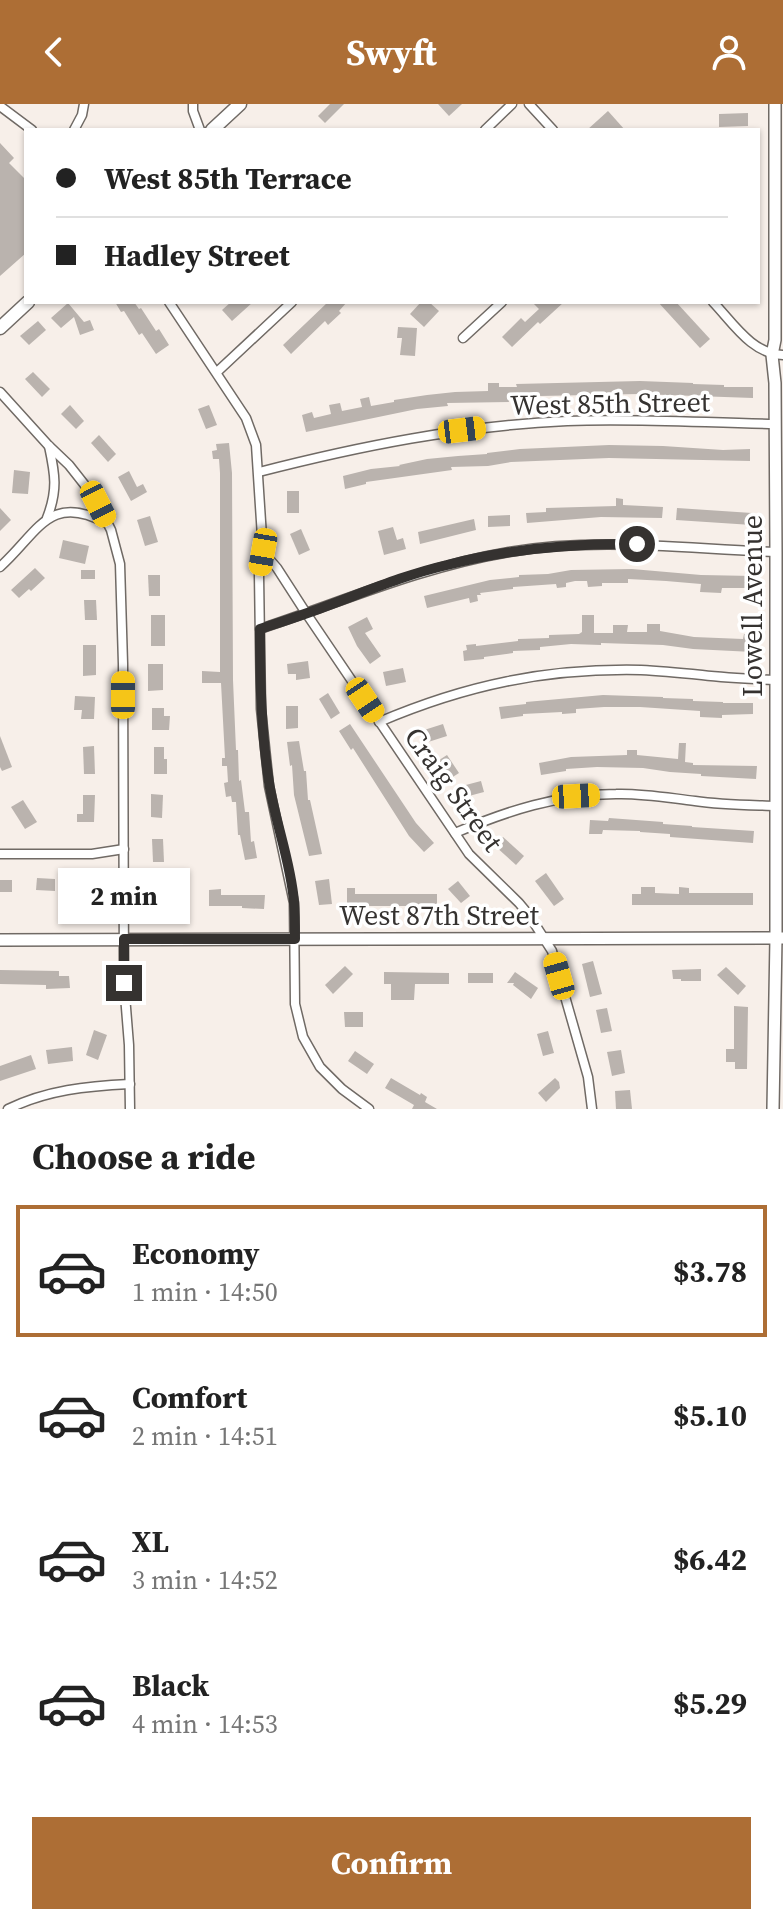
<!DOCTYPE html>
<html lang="en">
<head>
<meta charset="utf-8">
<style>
	:root { --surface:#fff; --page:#f6f6f6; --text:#222; --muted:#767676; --line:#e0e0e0; --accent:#ad6e35 }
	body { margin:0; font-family:"Source Serif 4",serif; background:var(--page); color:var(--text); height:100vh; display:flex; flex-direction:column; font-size:30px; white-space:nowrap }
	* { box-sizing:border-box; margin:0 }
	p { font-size:26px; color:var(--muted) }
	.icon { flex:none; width:44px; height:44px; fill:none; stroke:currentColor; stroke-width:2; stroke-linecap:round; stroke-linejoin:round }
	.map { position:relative; height:1005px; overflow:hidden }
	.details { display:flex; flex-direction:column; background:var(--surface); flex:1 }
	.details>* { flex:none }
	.top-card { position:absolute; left:24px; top:24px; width:736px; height:176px; border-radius:0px; box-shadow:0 2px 6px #0004; display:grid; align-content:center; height:176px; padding:0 32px; background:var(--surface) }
	.end { position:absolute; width:36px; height:36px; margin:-18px; border:10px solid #353230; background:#fff; box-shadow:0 0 0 4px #fff }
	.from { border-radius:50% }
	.bubble { position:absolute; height:56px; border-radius:0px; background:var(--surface); box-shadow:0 2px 6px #0004; font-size:26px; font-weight:700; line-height:56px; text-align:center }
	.car { position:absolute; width:24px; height:48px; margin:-24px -12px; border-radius:10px; box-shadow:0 0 6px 2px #0007; background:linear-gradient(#f5c518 24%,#345 0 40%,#f5c518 0 76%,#345 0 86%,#f5c518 0) }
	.top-card b { display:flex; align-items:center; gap:28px; height:76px; font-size:30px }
	.top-card b+b { border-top:2px solid var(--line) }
	.top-card i { width:20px; height:20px; background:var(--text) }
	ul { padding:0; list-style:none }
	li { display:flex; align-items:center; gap:24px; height:132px; margin:0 16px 12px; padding:0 16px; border:4px solid transparent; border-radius:0px }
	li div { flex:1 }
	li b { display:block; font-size:30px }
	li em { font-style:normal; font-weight:700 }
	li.active { border-color:var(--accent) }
	li>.icon { width:72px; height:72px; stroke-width:1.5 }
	h2 { padding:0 32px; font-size:36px; line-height:96px }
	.primary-button { display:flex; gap:16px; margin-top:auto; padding:16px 32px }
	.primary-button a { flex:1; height:92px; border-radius:0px; background:var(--accent); color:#fff; font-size:32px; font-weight:700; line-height:92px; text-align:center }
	header { display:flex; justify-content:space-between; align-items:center; height:104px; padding:0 32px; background:var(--accent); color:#fff; font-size:36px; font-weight:700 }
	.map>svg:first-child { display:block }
</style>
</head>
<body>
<header><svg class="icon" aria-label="back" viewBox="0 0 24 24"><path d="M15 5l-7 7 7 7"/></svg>Swyft<svg class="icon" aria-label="person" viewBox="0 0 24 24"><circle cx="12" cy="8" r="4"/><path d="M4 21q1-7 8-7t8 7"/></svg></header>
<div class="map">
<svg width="783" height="1005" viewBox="0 0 783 1005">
	<rect width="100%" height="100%" fill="#f7efe9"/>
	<g fill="#bab3ae">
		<path d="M330 0H344L325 19 318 12Z"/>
		<path d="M438 0H462L449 12Z"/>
		<path d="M608 7 625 26H587Z"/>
		<path d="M748 9V22L719 23V10Z"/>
		<path d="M0 39 14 54 9 59 26 76V149L0 172Z"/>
		<path d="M115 198H134L139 205 141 204 156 227 159 225 169 241 156 250 142 229 139 231 124 207 121 208Z"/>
		<path d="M231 198H253L232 217 222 206Z"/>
		<path d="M328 198H347L339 207 341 209 328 221 325 217 291 250 283 241Z"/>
		<path d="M421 198H429L439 207 424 223 410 210Z"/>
		<path d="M532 198H564L540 220 538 218 512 243 502 233 521 214 525 218 539 205Z"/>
		<path d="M658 198H676L710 235 700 244Z"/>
		<path d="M68 199 84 218 90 216 94 226 80 231 74 213 61 224 51 214Z"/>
		<path d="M38 217 46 226 29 241 20 232Z"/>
		<path d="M398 223 417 224 415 252 400 251 402 234H397Z"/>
		<path d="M33 268 50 285 42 293 25 275Z"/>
		<path d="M640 277 693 279V280L724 281V283H753V294L639 290 540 292 508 294 509 298 447 299 448 302 417 305 306 328 302 311 312 308 314 314 331 310 329 301 340 299 342 307 362 303 360 295 369 293 371 302 394 298V296L427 291 455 288 488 287V279H499V283H517L516 280Z"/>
		<path d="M70 301 84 317 76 325 61 310Z"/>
		<path d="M209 301 217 321 206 325 198 305Z"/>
		<path d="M99 331 116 350 108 358 91 339Z"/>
		<path d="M229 339 232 369 233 576 236 646H238L239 677 241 676 245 708H249L251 738 254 737 257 754 245 756 240 731H238L236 698H232L231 692 226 693 224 679 228 678 227 662H222V654H225L221 579H202V567L220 568V369L219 355H213L212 347 217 346 216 340Z"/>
		<path d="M609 341 663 342 723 346 750 345V357L609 354 511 358 488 362 451 363 452 366 366 378V380L345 385 343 372 371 365 400 362 399 361 427 355 458 352 487 350V349L520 345Z"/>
		<path d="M14 366 30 368 28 390 12 389Z"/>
		<path d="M129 367 137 383 143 380 147 388 131 397 118 373Z"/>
		<rect x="287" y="387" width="12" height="22"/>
		<path d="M616 394 623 395V401L663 403 662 414 601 413 527 419 526 409 546 408V404L616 402Z"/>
		<path d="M0 404 11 416 0 427Z"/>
		<path d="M677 404 752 409V421L676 416Z"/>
		<path d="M510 411V422L488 423V412Z"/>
		<path d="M150 412 158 438 145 442 137 416Z"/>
		<path d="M474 415 476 426 420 440 418 428Z"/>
		<path d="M393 423 397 436 403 434 406 445 384 451 378 427Z"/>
		<path d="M301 425 310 446 299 451 290 430Z"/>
		<path d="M63 436 89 442 85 460 59 454Z"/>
		<path d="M35 464 45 474 31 487 29 485 19 494 11 486Z"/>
		<path d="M632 465 701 471 753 472V484H722L721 489 700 488 701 480 666 477 628 475V479H602V482L588 483 587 477H575L566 479V483L557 484 556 480 513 483V485L480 489 481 491H477L478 497 470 499 469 494 427 504 424 492 490 476 519 473V471L548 470 571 466Z"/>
		<rect x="81" y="466" width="14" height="9"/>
		<path d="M148 471H160V492H149Z"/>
		<path d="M84 496H96L97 516H85Z"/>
		<rect x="151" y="511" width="14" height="31"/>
		<path d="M582 511H594V529H613V521H628L627 528H647V520H660V527L694 533 743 535 744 530H754L753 548 693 545 663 541 601 539V541L571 540 540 543V546L513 547V549L484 553V555L464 557 463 547 467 546 466 541 476 540V542L518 537V535L549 534V531L579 530 582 528Z"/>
		<path d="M367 513 373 525 365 529 381 552 370 560 357 542 348 523Z"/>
		<path d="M83 541H96V571L83 572Z"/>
		<path d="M308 557 310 574 296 576V570H288L287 560Z"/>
		<path d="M148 560H163V586L148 587Z"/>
		<path d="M403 564 406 578 386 582 383 568Z"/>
		<path d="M328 589 340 609 331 615 319 595Z"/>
		<path d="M603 591 663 593V594L693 595V597L723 598V599H753V610L722 611V614L700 613V607L640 603H604L576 605V609L562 610V608L523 610V612L501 615 499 603 526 600V598Z"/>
		<path d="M75 592 95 593 94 615H81L82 606H74Z"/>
		<path d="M286 602H298V624L286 625Z"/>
		<path d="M152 604H164V612H170L169 626H152Z"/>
		<path d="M350 620 416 719 434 739 424 748 409 732 353 644 351 646 339 627Z"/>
		<path d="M443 620 447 632 425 639 421 627Z"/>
		<path d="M0 632 12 663 2 667 0 663Z"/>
		<path d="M299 637 304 667H306L308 696H310L322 750 309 752 294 691 292 661 290 662 287 638Z"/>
		<path d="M679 639H686L685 658 693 659V661L757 662 756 675 701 672V670L670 668 643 664 597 663 566 665V667L541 671 539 659 571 653 627 651V646H637V651L678 655Z"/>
		<path d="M94 642 95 670H84L83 643Z"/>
		<path d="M154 643H164V655H167V670H154Z"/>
		<path d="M447 651 459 669 448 676 436 658Z"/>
		<path d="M481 677 484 688 465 693 462 682Z"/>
		<path d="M151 690 163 691 162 714 151 713Z"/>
		<path d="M83 691H95L94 718H77V710H83Z"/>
		<path d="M23 696 37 718 25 725 11 703Z"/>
		<path d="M609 714 663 718V720L692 722V723L754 727 753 739 670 733V730L640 728V727L603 726 602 730H589L590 716 608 717Z"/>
		<path d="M503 733 524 752 516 761 495 742Z"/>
		<path d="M152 735H163L164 758H153Z"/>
		<path d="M546 769 564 795 554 802 535 777Z"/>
		<path d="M37 774 55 775V787L36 786Z"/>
		<path d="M72 775 106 776 105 787H97V791L79 790V793H72Z"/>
		<path d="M329 775 332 800 319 801 315 777Z"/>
		<rect x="0" y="776" width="12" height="12"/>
		<path d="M458 777 470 792 461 799 448 785Z"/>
		<path d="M152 779H164L163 804H152Z"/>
		<path d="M641 783H655V789L679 790V783L689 784V789H753V801H632V790H641Z"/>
		<path d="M347 784H355V790H437V802H347Z"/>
		<path d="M221 785V791H265L264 805 242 804V802H209V786Z"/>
		<path d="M593 857 602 890 590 893 582 860Z"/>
		<path d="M345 862 353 870 333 890 325 881Z"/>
		<path d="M726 863 746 882 738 891 717 871Z"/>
		<path d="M701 865V877H681V875H673L672 866Z"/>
		<path d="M0 866 59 867V872H69L70 884 46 885V881L0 880Z"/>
		<path d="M384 868 449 869V880H415L414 896H391V880H384Z"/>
		<path d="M515 868 538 884 531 895 513 881 514 879H507Z"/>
		<rect x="468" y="869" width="25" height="10"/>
		<path d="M734 902 748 903 747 965H735V958H726V945H734Z"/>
		<path d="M607 904 612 927 601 929 596 906Z"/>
		<path d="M344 908H363V923H345Z"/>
		<path d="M94 926 107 931 98 956 86 951Z"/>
		<path d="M548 927 554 949 543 952 537 930Z"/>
		<path d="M72 943 73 957 48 960 46 946Z"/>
		<path d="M621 946 625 969 612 972 607 948Z"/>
		<path d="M355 947 374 960 367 970 348 957Z"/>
		<path d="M31 951 36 965 0 977V962Z"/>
		<path d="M391 974 420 991 421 989 427 993 425 998 437 1005H412L414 1001 385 984Z"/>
		<path d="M555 974 559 978 560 984 546 998 538 989Z"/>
		<path d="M630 986 632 1005H616L615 987Z"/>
	</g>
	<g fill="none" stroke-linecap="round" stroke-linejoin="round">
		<defs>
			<g id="minor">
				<path d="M193 0V7L200 26"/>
				<path d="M529 0 553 26"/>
				<path d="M0 2 32 26"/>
				<path d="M74 26 82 11 84 0"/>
				<path d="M485 26 512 0"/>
				<path d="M169 198 246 314 256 341 263 448 259 471 261 605 269 682 294 799 295 900 303 933 320 963 342 985 369 1005"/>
				<path d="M713 198C733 219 752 250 783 251"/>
				<path d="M463 234 502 198"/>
				<path d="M217 268 292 198"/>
				<path d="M0 288 48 341 69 361 84 380 98 400 111 426 120 460 123 560 124 879 129 941 130 1005"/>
				<path d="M259 368C360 342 461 322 567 317 636 314 706 319 775 320"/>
				<path d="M47 414C58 386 55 370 49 342"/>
				<path d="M263 448 277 464 306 509 469 750 519 799 529 811 552 847 588 973 592 1005"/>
				<path d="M0 463C38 429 49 388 106 419"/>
				<path d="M260 525C344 497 421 463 509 448 598 433 686 445 776 448"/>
				<path d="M379 618C466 581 546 564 641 566 662 567 682 569 702 571 727 574 751 575 776 576"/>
				<path d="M455 729C507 707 558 690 616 690 642 689 669 694 695 697 722 701 749 701 776 702"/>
				<path d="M0 750H92L124 745"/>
				<path d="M8 1005C47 986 87 982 130 980"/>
			</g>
			<g id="tertiary">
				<path d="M0 836 783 834"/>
				<path d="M773 1005 776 834V448L775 279 772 251 775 236V0"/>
			</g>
			<g id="secondary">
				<path d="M212 26 240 0"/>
				<path d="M0 224 28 198"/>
			</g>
		</defs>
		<use href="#minor" stroke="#706a65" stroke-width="11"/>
		<use href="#tertiary" stroke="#706a65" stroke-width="14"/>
		<use href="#secondary" stroke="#706a65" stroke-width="15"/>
		<use href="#minor" stroke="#fff" stroke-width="8"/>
		<use href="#tertiary" stroke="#fff" stroke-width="11"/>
		<use href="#secondary" stroke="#fff" stroke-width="12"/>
	</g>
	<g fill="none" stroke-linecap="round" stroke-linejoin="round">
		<path stroke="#353230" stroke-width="10" d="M124 879V835H295C295 823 295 810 294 798 291 758 275 718 269 678 261 627 260 576 260 525 281 518 303 511 324 503 365 488 404 471 447 461 509 445 573 439 637 440"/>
	</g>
	<g text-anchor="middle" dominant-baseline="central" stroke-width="7" stroke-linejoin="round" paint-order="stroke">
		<g font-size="28" fill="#353230" stroke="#fff">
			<text transform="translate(610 299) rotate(-1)">West 85th Street</text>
			<text transform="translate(752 502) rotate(-90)">Lowell Avenue</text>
			<text transform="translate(454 685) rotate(54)">Craig Street</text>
			<text x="439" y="811">West 87th Street</text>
		</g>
	</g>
</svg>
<i class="end from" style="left:637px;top:440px"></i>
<i class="end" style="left:124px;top:879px"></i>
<div class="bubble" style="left:58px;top:764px;width:132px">2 min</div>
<i class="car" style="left:462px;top:326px;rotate:83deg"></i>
<i class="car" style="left:98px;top:400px;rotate:153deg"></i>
<i class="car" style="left:263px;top:448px;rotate:190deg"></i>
<i class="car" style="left:123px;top:591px;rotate:0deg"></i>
<i class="car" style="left:365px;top:596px;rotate:146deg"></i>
<i class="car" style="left:576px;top:692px;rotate:87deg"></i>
<i class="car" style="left:559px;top:872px;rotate:344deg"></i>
<div class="top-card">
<b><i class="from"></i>West 85th Terrace</b>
<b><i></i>Hadley Street</b>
</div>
</div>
<section class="details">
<h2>Choose a ride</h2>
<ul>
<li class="active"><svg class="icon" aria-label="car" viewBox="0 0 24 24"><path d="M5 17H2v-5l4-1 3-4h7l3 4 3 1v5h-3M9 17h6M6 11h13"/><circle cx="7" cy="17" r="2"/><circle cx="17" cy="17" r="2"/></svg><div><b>Economy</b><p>1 min · 14:50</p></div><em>$3.78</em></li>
<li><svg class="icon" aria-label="car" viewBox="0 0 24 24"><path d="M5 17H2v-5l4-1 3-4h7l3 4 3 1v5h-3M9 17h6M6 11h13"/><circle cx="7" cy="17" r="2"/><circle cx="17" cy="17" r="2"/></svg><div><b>Comfort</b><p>2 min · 14:51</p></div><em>$5.10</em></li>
<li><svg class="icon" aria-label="car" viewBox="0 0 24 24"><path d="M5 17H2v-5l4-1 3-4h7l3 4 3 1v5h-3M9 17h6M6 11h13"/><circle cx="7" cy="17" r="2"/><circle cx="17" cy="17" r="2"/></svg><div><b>XL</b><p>3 min · 14:52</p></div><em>$6.42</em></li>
<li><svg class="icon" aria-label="car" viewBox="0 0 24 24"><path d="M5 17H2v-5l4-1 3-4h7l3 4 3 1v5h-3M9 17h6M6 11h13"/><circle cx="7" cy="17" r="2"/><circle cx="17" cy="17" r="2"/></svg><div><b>Black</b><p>4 min · 14:53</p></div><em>$5.29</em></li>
</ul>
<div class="primary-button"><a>Confirm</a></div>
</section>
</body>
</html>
